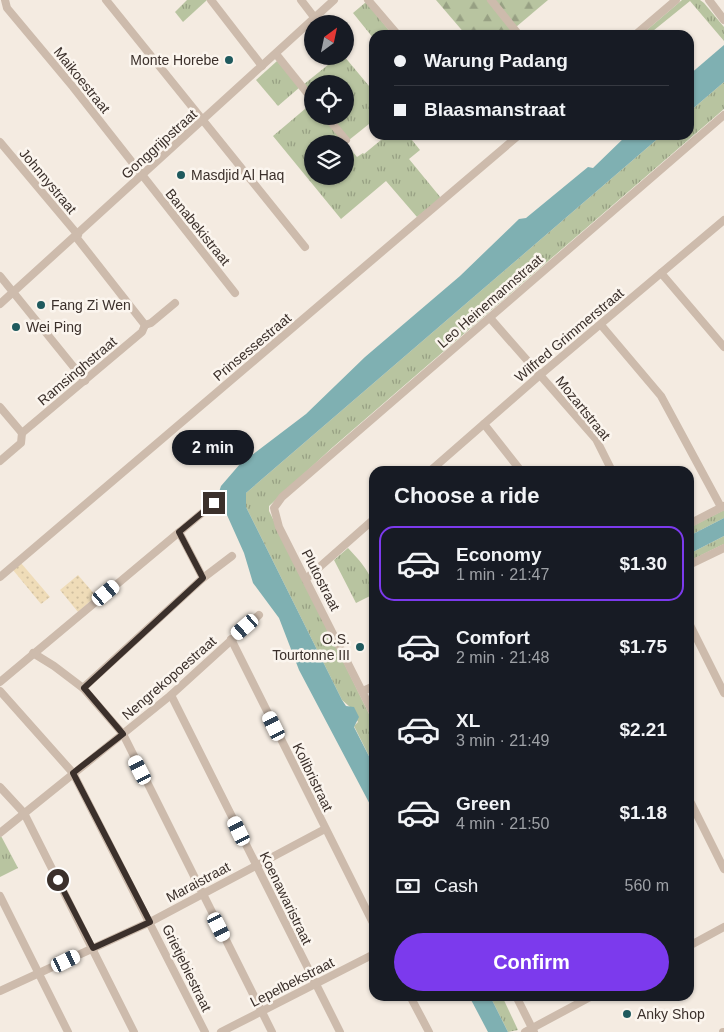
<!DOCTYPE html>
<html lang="en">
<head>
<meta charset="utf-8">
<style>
	:root { --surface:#171b24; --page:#242831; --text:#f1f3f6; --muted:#9ea1a6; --line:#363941; --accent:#7c3aed }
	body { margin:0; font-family:Helvetica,sans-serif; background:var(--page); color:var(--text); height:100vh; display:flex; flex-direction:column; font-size:19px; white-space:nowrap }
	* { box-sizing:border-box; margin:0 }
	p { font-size:16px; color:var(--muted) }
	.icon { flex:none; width:28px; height:28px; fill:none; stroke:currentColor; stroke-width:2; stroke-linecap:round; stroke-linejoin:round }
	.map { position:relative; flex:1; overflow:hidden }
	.panel { position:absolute; left:369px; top:466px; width:325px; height:535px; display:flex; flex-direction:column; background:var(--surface); border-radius:15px; box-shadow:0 1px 4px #0004 }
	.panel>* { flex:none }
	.guide { position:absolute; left:369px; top:30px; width:325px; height:110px; border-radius:15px; box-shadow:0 1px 4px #0004; display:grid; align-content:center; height:110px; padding:0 25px; background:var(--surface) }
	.needle { width:32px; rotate:33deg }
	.controls { position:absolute; left:304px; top:15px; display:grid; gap:10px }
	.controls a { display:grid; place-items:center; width:50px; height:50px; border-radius:50%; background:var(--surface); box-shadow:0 1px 4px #0004; font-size:25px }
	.end { position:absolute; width:22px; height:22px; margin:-11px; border:6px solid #3b302b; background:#fff; box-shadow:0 0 0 2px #fff }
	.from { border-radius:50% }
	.bubble { position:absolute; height:35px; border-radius:18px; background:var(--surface); box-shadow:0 1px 4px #0004; font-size:16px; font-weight:600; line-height:35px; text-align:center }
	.car { position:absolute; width:15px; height:30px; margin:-15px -8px; border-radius:6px; box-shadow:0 0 4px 1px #0007; background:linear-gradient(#fff 24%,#345 0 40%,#fff 0 76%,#345 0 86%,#fff 0) }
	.guide b { display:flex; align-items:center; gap:18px; height:48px; font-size:19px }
	.guide b+b { border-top:1px solid var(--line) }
	.guide i { width:12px; height:12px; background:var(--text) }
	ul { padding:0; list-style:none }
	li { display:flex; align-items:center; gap:15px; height:75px; margin:0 10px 8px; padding:0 15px; border:2px solid transparent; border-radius:15px }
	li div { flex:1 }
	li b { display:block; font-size:19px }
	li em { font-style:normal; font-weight:600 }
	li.on { border-color:var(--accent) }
	li>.icon { width:45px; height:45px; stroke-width:1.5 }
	h2 { padding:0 25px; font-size:22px; line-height:60px }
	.pay { display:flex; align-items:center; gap:12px; height:55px; padding:0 25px; font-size:19px }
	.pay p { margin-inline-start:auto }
	.action { display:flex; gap:10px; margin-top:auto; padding:10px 25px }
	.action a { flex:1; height:58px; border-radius:30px; background:var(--accent); color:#fff; font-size:20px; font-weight:600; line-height:58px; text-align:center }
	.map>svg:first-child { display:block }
</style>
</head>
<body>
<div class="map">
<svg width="724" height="1032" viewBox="0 0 724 1032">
	<defs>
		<pattern id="grass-tufts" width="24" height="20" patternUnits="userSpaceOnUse" patternTransform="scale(1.25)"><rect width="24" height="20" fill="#b8c4a0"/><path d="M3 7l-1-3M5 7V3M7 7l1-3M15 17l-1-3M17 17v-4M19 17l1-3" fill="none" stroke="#97a083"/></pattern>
		<pattern id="forest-firs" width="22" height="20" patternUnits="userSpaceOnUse" patternTransform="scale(1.25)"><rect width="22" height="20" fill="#b8c4a0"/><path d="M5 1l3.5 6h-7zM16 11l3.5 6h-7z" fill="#97a083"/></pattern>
		<pattern id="sand-dots" width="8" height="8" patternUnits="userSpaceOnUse" patternTransform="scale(1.25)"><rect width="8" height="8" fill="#efdcb8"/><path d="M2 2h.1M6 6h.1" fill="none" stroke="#cebd9e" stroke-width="1.8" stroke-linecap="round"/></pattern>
	</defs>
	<rect width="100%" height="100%" fill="#f4ebe1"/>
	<g fill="url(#grass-tufts)" fill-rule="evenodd">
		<path d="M187 0H207L183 22 175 12Z"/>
		<path d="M682 0H700L704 3 724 27V41L690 1 648 35H641Z"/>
		<path d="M366 2 392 34 391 35H374V39L353 13Z"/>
		<path d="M339 56H344L374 92V120L349 140 329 116H345V84H312V96L303 85Z"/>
		<path d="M277 61 300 87 278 106 256 80Z"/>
		<path d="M724 82V109L333 447 269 506V511L374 724V766L354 726 358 722 350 707 342 700 246 507V493L662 135H689V112Z"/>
		<path d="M312 103V116H324L357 157 363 153 364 154 387 135H408L420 150 409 159 441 198 417 217 386 181 341 219 273 136ZM312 144H345V176H312Z"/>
		<path d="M724 510V518L689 536V528Z"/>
		<path d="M724 536V544L689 561V554Z"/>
		<path d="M348 548C360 561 374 575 374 594L356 603 334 560Z"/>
		<path d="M0 834 18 868 0 877Z"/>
		<path d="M490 996H502L518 1030 508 1032Z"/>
	</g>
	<g fill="url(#forest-firs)">
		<path d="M436 0H488L514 32 511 35H466Z"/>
		<path d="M494 0H548L516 27Z"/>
	</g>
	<g fill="url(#sand-dots)">
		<path d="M21 563 50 597 41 604 13 570Z"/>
		<path d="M78 575 96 596 78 612 60 590Z"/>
	</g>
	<g fill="#7fb0b2">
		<path d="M724 45V82L689 112V75Z"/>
		<path d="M627 135H662L246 493V507L342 700 346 706 354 707 359 717 354 727 374 766V812L299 670 279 618 253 583 244 553 218 495 221 486 240 464 306 414 365 357 460 276 519 219 526 218 588 167 593 168Z"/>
		<path d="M724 518V536L689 554V536Z"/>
		<path d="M469 996H490L508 1032H488Z"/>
	</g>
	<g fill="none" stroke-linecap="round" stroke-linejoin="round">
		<g stroke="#cdbbac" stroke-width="8">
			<path d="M5 0 7 8 73 87 235 293"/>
			<path d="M106 0 305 247"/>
			<path d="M211 0 262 66"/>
			<path d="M301 0 314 17"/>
			<path d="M368 0 398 35"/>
			<path d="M491 0 519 35"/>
			<path d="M709 0 724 20"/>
			<path d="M635 35 676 0"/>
			<path d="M276 54 312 99"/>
			<path d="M326 116 346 140"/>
			<path d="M0 142 78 235"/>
			<path d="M76 237 145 325"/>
			<path d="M661 273 724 347"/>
			<path d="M0 276 85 381"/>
			<path d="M0 304 334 0"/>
			<path d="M490 318 596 439 612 471"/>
			<path d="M145 325 151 323 175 303"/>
			<path d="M601 325 661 396 721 507"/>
			<path d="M0 407 22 433"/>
			<path d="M484 424 521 471"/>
			<path d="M22 433 142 332 145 325"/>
			<path d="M0 461 21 443 22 433"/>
			<path d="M430 471 540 375 724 220"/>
			<path d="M689 524 724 506"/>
			<path d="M179 532 203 578"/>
			<path d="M689 565 724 548"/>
			<path d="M0 577 519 135"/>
			<path d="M307 578 374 519"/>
			<path d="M689 623 724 693"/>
			<path d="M231 639 374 925"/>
			<path d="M33 653 54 666 83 688 123 734 272 1032"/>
			<path d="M0 682 214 503"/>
			<path d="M83 688 203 578 232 556"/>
			<path d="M0 691 73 773 205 1032"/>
			<path d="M363 691 374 686"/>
			<path d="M171 695 340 1032"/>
			<path d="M374 715 279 527 274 508 282 497 724 115"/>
			<path d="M0 787 24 813 134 1032"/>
			<path d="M689 799 724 869"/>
			<path d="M0 833 171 695 259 615"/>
			<path d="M0 896 68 1032"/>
			<path d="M689 946 724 927"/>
			<path d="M0 991 150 922 325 829"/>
			<path d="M410 996 429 1032"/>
			<path d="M516 996 534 1032"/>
			<path d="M221 1032 374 954"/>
			<path d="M525 1032 592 996"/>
			<path d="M723 1032H724"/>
		</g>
	</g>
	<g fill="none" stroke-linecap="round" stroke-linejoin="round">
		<path stroke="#3b302b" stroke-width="6" d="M58 880 93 948 150 922 73 773 123 734 84 688 203 578 179 532 214 503"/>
	</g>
	<g fill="#1f5a5e" stroke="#fbf5ee" stroke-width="2">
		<circle cx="229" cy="60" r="5"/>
		<circle cx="181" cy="175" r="5"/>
		<circle cx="41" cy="305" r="5"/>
		<circle cx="16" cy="327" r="5"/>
		<circle cx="360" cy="647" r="5"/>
		<circle cx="627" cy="1014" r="5"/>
	</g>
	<g text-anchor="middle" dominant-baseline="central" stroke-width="5" stroke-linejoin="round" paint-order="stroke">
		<g font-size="14" fill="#3b302b" stroke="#fbf5ee" text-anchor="start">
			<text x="219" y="60" text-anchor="end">Monte Horebe</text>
			<text x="191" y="175">Masdjid Al Haq</text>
			<text x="51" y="305">Fang Zi Wen</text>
			<text x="26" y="327">Wei Ping</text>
			<text x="350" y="639" text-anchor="end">O.S.<tspan x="350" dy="16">Tourtonne III</tspan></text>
			<text x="637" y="1014">Anky Shop</text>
		</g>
		<g font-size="14" fill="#3b302b" stroke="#fbf5ee">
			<text transform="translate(82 80) rotate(51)">Maikoestraat</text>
			<text transform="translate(159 144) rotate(-42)">Gonggrijpstraat</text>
			<text transform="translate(48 181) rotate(50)">Johnnystraat</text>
			<text transform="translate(198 227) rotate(51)">Banabekistraat</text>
			<text transform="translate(490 301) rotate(-41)">Leo Heinemannstraat</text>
			<text transform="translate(569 335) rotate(-40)">Wilfred Grimmerstraat</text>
			<text transform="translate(252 347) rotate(-40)">Prinsessestraat</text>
			<text transform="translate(77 371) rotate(-40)">Ramsinghstraat</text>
			<text transform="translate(583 408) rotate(51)">Mozartstraat</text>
			<text transform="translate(321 580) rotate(63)">Plutostraat</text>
			<text transform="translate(169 678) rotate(-41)">Nengrekopoestraat</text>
			<text transform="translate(313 777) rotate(64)">Kolibristraat</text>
			<text transform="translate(198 882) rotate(-28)">Maraistraat</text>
			<text transform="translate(286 898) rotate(64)">Koenawaristraat</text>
			<text transform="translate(187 968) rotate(64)">Grietjebiestraat</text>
			<text transform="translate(292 982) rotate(-27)">Lepelbekstraat</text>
		</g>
	</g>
</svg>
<div class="controls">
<a><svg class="needle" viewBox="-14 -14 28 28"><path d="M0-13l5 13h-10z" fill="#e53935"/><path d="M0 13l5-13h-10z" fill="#9ea1a6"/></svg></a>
<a><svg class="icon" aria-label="locate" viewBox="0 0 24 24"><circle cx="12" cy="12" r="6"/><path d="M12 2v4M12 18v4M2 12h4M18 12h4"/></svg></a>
<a><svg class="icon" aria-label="layers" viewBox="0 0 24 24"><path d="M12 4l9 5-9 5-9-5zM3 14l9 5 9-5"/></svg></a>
</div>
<i class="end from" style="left:58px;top:880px"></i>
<i class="end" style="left:214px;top:503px"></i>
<div class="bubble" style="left:172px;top:430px;width:82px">2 min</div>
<i class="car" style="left:106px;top:593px;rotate:50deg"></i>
<i class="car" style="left:245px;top:627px;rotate:229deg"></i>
<i class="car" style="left:274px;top:726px;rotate:334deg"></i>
<i class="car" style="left:140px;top:770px;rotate:333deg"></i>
<i class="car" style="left:239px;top:831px;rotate:334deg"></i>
<i class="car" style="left:219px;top:927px;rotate:153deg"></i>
<i class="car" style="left:66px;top:961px;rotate:64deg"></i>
<div class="guide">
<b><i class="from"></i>Warung Padang</b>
<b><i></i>Blaasmanstraat</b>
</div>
<section class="panel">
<h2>Choose a ride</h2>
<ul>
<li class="on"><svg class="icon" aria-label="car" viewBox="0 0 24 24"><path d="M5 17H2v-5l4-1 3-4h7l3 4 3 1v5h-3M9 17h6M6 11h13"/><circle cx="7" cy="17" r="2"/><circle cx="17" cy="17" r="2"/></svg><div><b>Economy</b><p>1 min · 21:47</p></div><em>$1.30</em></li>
<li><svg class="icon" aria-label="car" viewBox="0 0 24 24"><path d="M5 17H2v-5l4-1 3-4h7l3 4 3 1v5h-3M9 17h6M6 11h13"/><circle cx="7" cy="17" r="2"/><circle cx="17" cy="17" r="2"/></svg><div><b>Comfort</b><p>2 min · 21:48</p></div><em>$1.75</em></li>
<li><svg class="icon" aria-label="car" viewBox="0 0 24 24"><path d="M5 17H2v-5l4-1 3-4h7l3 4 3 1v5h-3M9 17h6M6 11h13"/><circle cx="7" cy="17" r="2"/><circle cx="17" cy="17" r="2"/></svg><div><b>XL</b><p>3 min · 21:49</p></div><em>$2.21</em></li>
<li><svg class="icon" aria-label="car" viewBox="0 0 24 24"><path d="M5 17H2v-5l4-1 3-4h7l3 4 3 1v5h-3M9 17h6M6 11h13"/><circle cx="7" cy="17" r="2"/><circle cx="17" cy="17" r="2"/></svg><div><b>Green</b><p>4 min · 21:50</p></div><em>$1.18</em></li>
</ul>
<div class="pay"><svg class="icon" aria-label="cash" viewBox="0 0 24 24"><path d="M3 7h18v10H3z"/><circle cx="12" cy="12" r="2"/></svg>Cash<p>560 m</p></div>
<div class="action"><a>Confirm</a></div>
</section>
</div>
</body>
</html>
